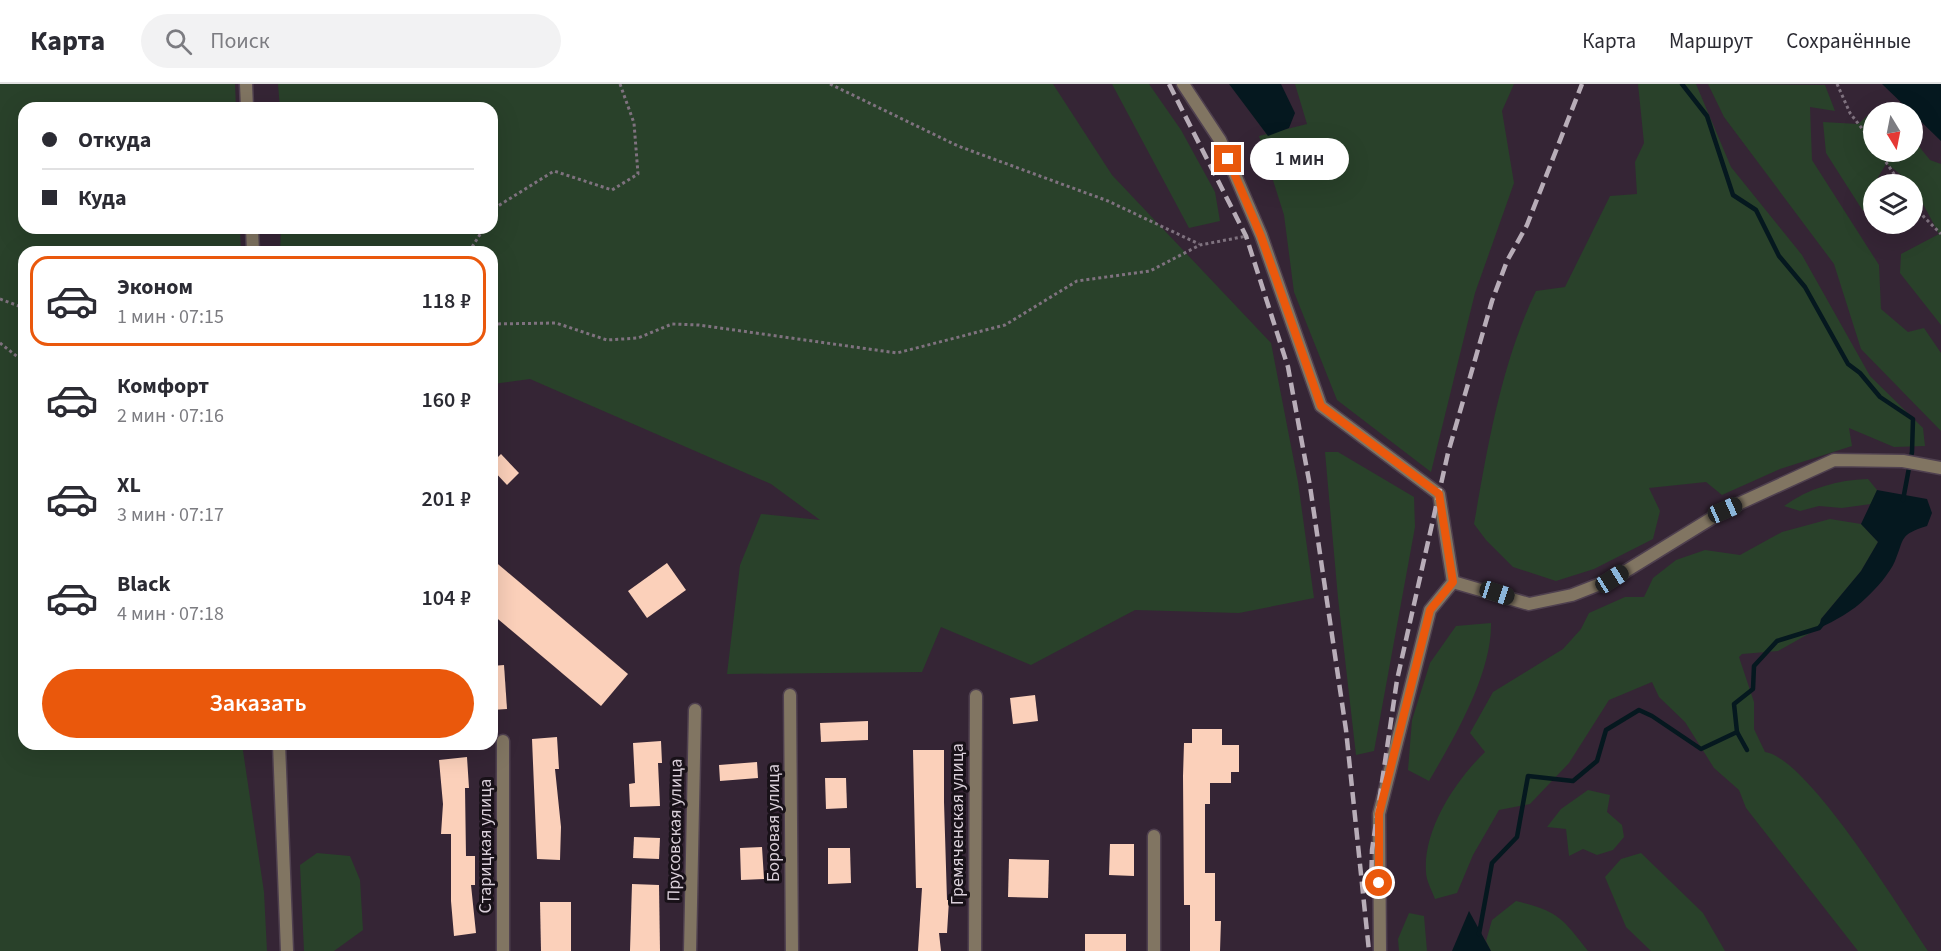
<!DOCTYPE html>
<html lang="ru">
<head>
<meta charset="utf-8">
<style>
	:root { --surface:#fff; --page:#f2f2f3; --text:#2b2b33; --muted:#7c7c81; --line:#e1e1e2; --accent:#ea580c }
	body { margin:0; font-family:"Source Sans 3",sans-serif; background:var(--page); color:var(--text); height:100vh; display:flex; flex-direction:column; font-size:22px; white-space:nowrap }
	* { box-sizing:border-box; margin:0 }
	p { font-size:20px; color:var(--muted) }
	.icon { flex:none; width:33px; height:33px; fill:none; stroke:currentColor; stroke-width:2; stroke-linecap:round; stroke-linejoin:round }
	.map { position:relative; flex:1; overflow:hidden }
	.panel { position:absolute; left:18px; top:162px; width:480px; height:504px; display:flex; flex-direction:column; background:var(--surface); border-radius:18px; box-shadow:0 6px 24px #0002 }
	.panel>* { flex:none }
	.hud { position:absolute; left:18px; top:18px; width:480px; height:132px; border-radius:18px; box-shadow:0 6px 24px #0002; display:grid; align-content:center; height:132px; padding:0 24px; background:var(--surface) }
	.needle { width:39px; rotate:170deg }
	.fabs { position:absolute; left:1863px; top:18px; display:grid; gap:12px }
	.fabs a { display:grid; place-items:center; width:60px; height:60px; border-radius:50%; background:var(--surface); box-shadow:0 6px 24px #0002; font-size:30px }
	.end { position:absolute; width:27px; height:27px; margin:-14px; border:8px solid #ea580c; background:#fff; box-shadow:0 0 0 3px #fff }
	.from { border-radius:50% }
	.bubble { position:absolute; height:42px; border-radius:21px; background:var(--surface); box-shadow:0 6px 24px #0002; font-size:20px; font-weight:600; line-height:42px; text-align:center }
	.car { position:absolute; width:18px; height:36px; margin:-18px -9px; border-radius:8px; box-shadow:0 0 4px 2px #0007; background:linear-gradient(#222 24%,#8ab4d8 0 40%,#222 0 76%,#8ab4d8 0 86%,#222 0) }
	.hud b { display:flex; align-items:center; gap:21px; height:57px; font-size:22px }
	.hud b+b { border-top:2px solid var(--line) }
	.hud i { width:15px; height:15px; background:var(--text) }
	ul { padding:10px 0 0; list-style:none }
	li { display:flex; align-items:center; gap:18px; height:90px; margin:0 12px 9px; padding:0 12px; border:3px solid transparent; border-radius:18px }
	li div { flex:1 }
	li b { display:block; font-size:22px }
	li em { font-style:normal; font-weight:600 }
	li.on { border-color:var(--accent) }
	li>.icon { width:54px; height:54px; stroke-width:1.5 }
	.button { display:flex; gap:12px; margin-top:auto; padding:12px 24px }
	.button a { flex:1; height:69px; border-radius:36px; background:var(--accent); color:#fff; font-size:24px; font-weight:600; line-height:69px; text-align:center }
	header { display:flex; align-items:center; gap:36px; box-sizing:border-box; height:84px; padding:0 30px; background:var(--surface); border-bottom:2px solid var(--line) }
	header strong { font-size:28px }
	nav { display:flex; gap:33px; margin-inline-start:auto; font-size:21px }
	.search { width:420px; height:54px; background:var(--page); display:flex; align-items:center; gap:15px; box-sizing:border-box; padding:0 21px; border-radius:33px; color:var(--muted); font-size:22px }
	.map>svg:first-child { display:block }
</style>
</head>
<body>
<header>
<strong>Карта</strong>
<div class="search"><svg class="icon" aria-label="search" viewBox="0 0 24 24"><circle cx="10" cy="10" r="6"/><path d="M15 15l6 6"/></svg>Поиск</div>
<nav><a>Карта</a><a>Маршрут</a><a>Сохранённые</a></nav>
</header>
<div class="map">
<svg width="1941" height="867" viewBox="0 0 1941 867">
	<rect width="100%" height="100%" fill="#352535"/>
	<g fill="#29412a">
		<path d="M0 0H235L236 24H24V144H240L241 168H24V660H242L264 808 267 867H0Z"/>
		<path d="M278 0H1053L1112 91 1271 259 1298 398 1314 514 1239 529 1135 526 1031 581 941 543 922 588 727 590 740 481 761 430 820 436 771 400 530 295 492 300V168H280L281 144H492V24H280Z"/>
		<path d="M1112 0H1149L1181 46 1215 108 1220 137 1189 144Z"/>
		<path d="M1295 0H1514L1502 27 1514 99 1475 209 1431 388 1337 316 1294 208 1284 131 1259 52 1307 40Z"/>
		<path d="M1638 0H1696L1731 83 1802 171 1870 292 1923 344 1925 362 1894 363 1849 344 1852 362 1780 385 1722 411 1706 398 1649 404 1660 427 1653 455 1594 485 1556 497 1513 483 1486 456 1474 440C1488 361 1501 280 1536 207L1565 203 1610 112 1637 110 1635 78 1644 59Z"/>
		<path d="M1708 0 1825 1 1835 27 1810 23 1812 76 1879 181 1881 225 1908 248 1924 244 1941 269V347L1861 265 1834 180 1724 33Z"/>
		<path d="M1887 24 1891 28H1874V68H1912L1913 55 1930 76 1941 80V241L1900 189 1901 170 1939 150C1924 122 1913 95 1886 80L1874 100 1863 127 1826 69 1823 38 1858 40 1875 25Z"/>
		<path d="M1325 368H1338L1414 413 1415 443 1374 667 1356 671 1338 514Z"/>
		<path d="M1868 395 1877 406 1871 420 1842 424 1819 422 1800 427 1784 422C1809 404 1837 396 1868 395Z"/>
		<path d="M1830 435 1861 440 1878 458 1861 487 1821 535 1819 544 1778 567 1742 570 1739 573 1754 618V645L1765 668C1808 674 1901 827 1928 867H1858L1746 724 1739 706 1714 684 1685 638 1659 613 1652 598 1609 616 1569 679 1530 720 1499 726 1473 771 1457 809 1435 815C1432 807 1426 796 1426 788 1423 745 1456 696 1485 668L1470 649 1493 608 1563 565 1581 545 1589 529 1625 513H1644L1653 494 1676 476 1705 466 1740 471 1782 448Z"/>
		<path d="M1491 539C1492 590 1454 654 1429 697L1408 686 1412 636 1430 579 1456 542Z"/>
		<path d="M1588 706 1610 711 1607 728 1622 741 1624 753 1613 766 1597 771 1583 765 1569 772 1566 745 1547 743 1561 725Z"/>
		<path d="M317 769 350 772 360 796 363 846 334 867H304L300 781Z"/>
		<path d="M1641 769 1703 829 1725 867H1651L1626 843 1605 793 1621 775Z"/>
		<path d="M1516 817C1559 828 1561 833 1588 867H1491L1486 857 1492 836Z"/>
		<path d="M1409 829 1424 832 1427 867H1399L1398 855Z"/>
	</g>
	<g fill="#05181f">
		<path d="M1229 0H1281L1295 29 1289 44 1268 52Z"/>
		<path d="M1882 0H1941V57Z"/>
		<path d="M1877 406 1927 415 1932 429 1927 442C1899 451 1905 453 1895 477 1890 489 1876 505 1866 514 1853 527 1835 537 1819 544L1821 535 1861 487 1878 458 1861 440Z"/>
		<path d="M1469 827 1491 867H1452Z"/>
	</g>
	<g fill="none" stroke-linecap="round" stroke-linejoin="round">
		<g stroke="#05181f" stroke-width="4.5">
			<path d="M1682 0 1707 32 1733 111 1756 126 1779 172 1805 203 1848 280 1860 289 1880 313 1913 335 1912 368 1903 416"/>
			<path d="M1737 648 1747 666"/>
			<path d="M1479 850 1492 779 1517 753 1528 692 1573 697 1597 677 1606 646 1639 626 1652 632 1701 665 1737 648 1734 620 1753 605 1754 582 1777 557 1819 544 1823 539"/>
		</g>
	</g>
	<g fill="#fbd0ba">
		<path d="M501 370 519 389 507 401 492 385V379Z"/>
		<path d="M492 475 628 590 601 622 492 530Z"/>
		<path d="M667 479 686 506 647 534 628 507Z"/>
		<path d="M504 581 507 625 492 626V582Z"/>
		<path d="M1035 611 1038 637 1013 640 1010 614Z"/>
		<path d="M868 637V656L821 658 820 639Z"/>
		<path d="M1192 645H1222V661H1239V688H1231V699H1210V720H1205V789H1215V837H1221L1220 867H1190V821H1184L1183 692 1184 659H1192Z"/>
		<path d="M557 653 559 685H555L561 743 560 776 537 775 532 655Z"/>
		<path d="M661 657 662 679H658L660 722 630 723 629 700 635 699 633 659Z"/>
		<path d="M913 666H944V718L947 816H949L947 849H939L941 867H918L922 804H916Z"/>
		<path d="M467 673 469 704H465L466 772H475V801H471L476 849 454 852 451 817V750H441L443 720 439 676Z"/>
		<path d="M757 678 758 694 720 697 719 681Z"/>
		<path d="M825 694H846L847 724 826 725Z"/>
		<path d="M634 753 660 754 659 775 633 774Z"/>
		<path d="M1110 760H1134V792L1109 791Z"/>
		<path d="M762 763 764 795 741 796 740 764Z"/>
		<path d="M828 764H850L851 799 828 800Z"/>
		<path d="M1009 775 1049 776 1048 814 1008 813Z"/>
		<path d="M632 800 659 801 660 867H630Z"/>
		<path d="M540 818H571V867H541Z"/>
		<rect x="1085" y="850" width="41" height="17"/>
	</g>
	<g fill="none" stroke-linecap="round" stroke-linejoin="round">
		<defs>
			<g id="street">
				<path d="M246 0 247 24"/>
				<path d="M1183 0 1220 56 1261 151 1321 322 1439 410 1453 498 1430 526 1379 730 1380 867"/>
				<path d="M252 144 253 168"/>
				<path d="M1453 498 1529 520 1572 511 1613 495 1725 426 1834 376 1903 377 1941 384"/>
				<path d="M790 611 792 867"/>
				<path d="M503 657V867"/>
				<path d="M279 660 287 867"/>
				<path d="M690 867 695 626"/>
				<path d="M975 867 976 612"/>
				<path d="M1154 867V752"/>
			</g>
		</defs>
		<use href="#street" stroke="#4f404f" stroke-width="15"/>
		<g stroke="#7f727f" stroke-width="3" stroke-dasharray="3 3" stroke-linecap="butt">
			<path d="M830 0 958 62 1108 117 1199 160"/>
			<path d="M1837 0 1850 29 1874 60"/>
			<path d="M1879 68 1901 100"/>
			<path d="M1912 117 1924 133 1941 150"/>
			<path d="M492 131 498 122 554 87 612 106 638 90 634 39 620 0"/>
			<path d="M469 168 484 144"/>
			<path d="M0 215 24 224"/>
			<path d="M492 240 556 239 607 256 638 254 672 240 699 241 897 269 1005 241 1077 197 1150 187 1200 161 1247 152"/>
			<path d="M0 259 24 278"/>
		</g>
		<use href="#street" stroke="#817562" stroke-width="12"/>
		<g stroke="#b8adb8" stroke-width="4.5" stroke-dasharray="12 6" stroke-linecap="butt">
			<path d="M1169 0 1246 152 1288 283 1310 402 1346 646 1369 867"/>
			<path d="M1371 806 1372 766 1397 596 1448 369 1492 217 1507 177 1527 141 1582 0"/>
		</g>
	</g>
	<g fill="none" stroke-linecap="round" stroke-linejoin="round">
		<path stroke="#ea580c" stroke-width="8" d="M1228 75 1261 152 1321 322 1439 410 1453 498 1430 526 1379 730V799"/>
	</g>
	<g text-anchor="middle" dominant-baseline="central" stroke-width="6" stroke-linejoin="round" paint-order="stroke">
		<g font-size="18" fill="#dad0da" stroke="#181118">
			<text transform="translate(773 739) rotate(-90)">Боровая улица</text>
			<text transform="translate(957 740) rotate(-90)">Гремяченская улица</text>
			<text transform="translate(675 746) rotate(-89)">Прусовская улица</text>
			<text transform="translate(485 762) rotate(-90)">Старицкая улица</text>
		</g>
	</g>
</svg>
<div class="fabs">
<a><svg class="needle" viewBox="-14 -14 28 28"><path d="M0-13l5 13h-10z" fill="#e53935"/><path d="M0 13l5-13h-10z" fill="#7c7c81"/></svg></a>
<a><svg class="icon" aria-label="layers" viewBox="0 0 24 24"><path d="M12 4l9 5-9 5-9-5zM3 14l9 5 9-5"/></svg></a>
</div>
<i class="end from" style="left:1379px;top:799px"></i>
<i class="end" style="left:1228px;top:75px"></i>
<div class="bubble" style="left:1250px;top:54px;width:99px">1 мин</div>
<i class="car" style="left:1725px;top:426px;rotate:66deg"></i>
<i class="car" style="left:1612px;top:495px;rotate:58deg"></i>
<i class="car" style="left:1497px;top:509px;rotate:108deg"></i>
<div class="hud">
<b><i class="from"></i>Откуда</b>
<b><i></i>Куда</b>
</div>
<section class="panel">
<ul>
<li class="on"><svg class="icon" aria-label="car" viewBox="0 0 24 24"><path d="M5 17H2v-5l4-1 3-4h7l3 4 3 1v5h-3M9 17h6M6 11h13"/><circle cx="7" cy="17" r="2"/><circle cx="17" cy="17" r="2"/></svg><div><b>Эконом</b><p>1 мин · 07:15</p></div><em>118 ₽</em></li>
<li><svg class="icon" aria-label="car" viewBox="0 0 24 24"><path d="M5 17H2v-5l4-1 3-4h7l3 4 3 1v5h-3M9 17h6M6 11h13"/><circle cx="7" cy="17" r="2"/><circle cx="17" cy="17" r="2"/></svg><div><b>Комфорт</b><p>2 мин · 07:16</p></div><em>160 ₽</em></li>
<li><svg class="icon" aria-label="car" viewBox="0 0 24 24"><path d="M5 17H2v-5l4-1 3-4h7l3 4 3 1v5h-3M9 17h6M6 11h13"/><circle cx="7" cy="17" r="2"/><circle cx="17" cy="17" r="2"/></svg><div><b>XL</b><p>3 мин · 07:17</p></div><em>201 ₽</em></li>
<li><svg class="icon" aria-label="car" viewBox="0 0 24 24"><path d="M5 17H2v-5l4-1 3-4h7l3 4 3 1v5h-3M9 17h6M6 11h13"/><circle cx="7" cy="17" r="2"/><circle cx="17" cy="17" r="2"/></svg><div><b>Black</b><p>4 мин · 07:18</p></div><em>104 ₽</em></li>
</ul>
<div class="button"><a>Заказать</a></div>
</section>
</div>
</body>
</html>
